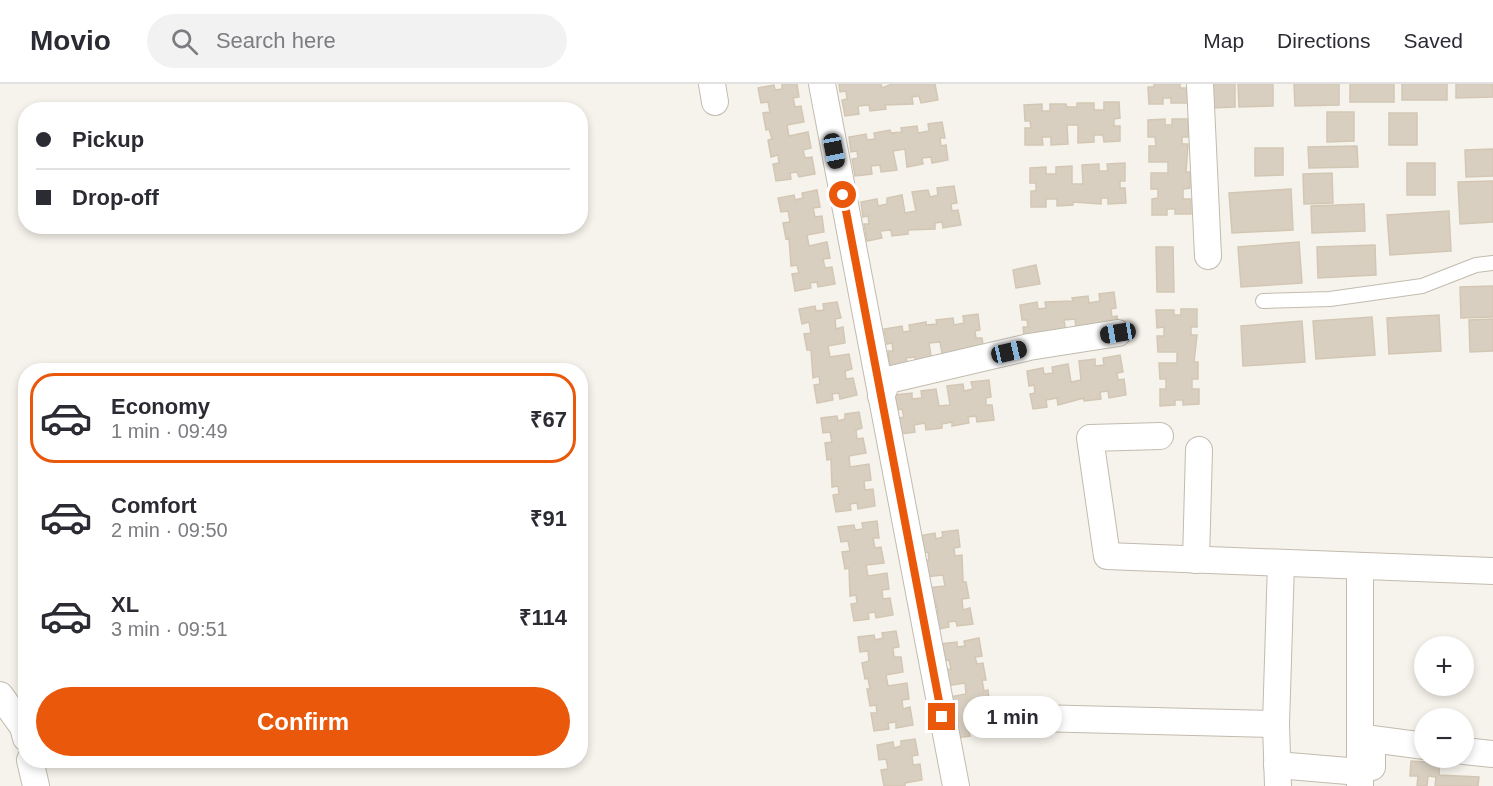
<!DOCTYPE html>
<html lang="en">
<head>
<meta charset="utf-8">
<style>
	:root { --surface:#fff; --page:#f2f2f3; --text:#2b2b33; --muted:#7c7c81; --line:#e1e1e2; --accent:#ea580c }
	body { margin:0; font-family:Arial,sans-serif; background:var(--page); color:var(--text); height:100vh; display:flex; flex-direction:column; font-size:22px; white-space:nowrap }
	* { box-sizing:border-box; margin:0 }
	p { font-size:20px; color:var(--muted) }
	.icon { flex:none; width:33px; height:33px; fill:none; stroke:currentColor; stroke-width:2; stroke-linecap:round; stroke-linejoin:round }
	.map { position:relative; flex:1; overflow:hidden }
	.sheet { position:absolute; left:18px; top:279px; width:570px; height:405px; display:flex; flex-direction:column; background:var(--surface); border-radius:24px; box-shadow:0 3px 9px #0003 }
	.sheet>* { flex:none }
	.guide { position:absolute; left:18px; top:18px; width:570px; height:132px; border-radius:24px; box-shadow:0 3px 9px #0003; display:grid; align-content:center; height:132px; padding:0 18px; background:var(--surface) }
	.buttons { position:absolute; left:1414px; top:552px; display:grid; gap:12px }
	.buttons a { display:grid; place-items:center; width:60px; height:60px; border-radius:50%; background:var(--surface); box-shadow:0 3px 9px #0003; font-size:30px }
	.end { position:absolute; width:27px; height:27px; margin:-14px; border:8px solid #ea580c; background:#fff; box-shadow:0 0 0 3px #fff }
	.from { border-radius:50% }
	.bubble { position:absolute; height:42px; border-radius:21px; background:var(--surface); box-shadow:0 3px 9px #0003; font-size:20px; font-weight:600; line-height:42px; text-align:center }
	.car { position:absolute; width:18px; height:36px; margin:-18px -9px; border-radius:8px; box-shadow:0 0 4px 2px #0007; background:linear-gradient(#222 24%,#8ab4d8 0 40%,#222 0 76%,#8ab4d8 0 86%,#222 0) }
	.guide b { display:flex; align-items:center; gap:21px; height:57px; font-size:22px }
	.guide b+b { border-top:2px solid var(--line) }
	.guide i { width:15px; height:15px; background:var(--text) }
	ul { padding:10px 0 0; list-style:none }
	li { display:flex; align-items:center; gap:18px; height:90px; margin:0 12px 9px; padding:0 6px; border:3px solid transparent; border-radius:24px }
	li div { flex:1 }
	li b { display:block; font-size:22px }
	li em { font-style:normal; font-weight:600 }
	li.active { border-color:var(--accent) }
	li>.icon { width:54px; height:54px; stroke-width:1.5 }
	.primary-button { display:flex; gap:12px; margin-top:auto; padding:12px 18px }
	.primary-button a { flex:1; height:69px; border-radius:36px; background:var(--accent); color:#fff; font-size:24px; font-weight:600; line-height:69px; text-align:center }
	header { display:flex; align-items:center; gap:36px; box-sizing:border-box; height:84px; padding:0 30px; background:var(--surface); border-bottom:2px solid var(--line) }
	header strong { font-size:28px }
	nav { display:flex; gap:33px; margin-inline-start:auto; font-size:21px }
	.search { width:420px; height:54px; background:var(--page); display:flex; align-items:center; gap:15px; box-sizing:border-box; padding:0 21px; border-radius:33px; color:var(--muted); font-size:22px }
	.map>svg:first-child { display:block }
</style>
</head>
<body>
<header>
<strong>Movio</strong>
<div class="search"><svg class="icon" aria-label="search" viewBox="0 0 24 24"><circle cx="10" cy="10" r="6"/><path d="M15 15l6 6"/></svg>Search here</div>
<nav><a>Map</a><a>Directions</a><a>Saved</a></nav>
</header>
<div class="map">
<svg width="1493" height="702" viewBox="0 0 1493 702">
	<rect width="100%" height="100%" fill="#f6f3ec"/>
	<g fill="#d8cfc1" stroke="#d3c7b4" stroke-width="1.5">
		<path d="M782 0H797L799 13 793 14 795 23 801 22 804 38 787 41 789 52 808 48 811 64 803 66 805 74 812 73 815 90 799 93 797 88 790 89 791 95 776 97 773 80 779 79 778 71 771 73 768 56 772 55 769 45 766 46 763 29 770 28 768 18 761 19 758 4 774 1 775 6 782 5Z"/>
		<path d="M839 0H881L882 4 892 0H935L938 16 921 19 919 12 912 13 913 20 885 21 886 25 870 27 869 21 858 22 859 30 845 32 842 16 847 15 846 7 840 8Z"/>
		<path d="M1154 0H1180V4H1187L1188 19H1171V14H1163V20H1149L1148 3H1154Z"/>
		<path d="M1211 0H1235V23L1211 24Z"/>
		<path d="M1238 0H1273V22L1239 23Z"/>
		<path d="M1294 0H1339V21L1295 22Z"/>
		<rect x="1350" y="0" width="44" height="18"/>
		<rect x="1402" y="0" width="45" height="16"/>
		<path d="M1456 0H1493V13L1456 14Z"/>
		<path d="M1104 18H1119L1120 34 1114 35V42H1120V57L1104 58 1103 51H1094V58L1078 59V41H1067L1068 60 1051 61V53H1042L1043 61H1025V44H1031L1030 37H1025L1024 21 1042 20V27H1050V20H1066L1067 23H1077V19H1094V26H1104Z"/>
		<path d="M1327 28H1354V57L1327 58Z"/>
		<rect x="1389" y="29" width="28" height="32"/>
		<path d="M1165 35V41H1172V35H1188V53H1182V60H1188L1186 88H1190V104L1183 105V115H1191V130H1175V125H1167V131H1152V115L1158 114V105H1151V89H1168V78H1149V62H1156L1155 53H1148V36Z"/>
		<path d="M942 38 945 54H940L941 62 946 61 948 76 932 79 931 73 922 74 923 80 907 83 905 65 893 67 897 86 881 88 880 81 871 82 872 90 855 92 852 75 858 74 857 67 851 68 849 53 866 50 867 56 875 55 874 49 890 46 891 49 902 48 901 44 917 42 918 49 929 47 928 40Z"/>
		<path d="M1357 62 1358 83 1309 84 1308 63Z"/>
		<path d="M1255 64H1283V91L1255 92Z"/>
		<path d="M1493 65V92L1466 93 1465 66Z"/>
		<path d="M1125 79V97H1120V104H1125L1126 119 1108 120V114H1101V120L1073 118V121L1057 122V115H1046V123H1031V107H1036V99H1030V84L1046 83V90H1056V83L1072 82V100H1083L1082 81 1099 80V87H1108L1107 80Z"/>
		<rect x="1407" y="79" width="28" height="32"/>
		<path d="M1332 89 1333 119 1304 120 1303 90Z"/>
		<path d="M1493 97V138L1460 140 1458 98Z"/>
		<path d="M954 102 957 119 951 120 952 127 958 126 961 141 943 144 942 138 935 139V145L908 146V150L892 152 891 146 880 147 882 154 867 157 864 140H869L868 132 863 133 861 118 877 115 878 122 887 120V114L902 111 905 129 916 127 912 108 928 106 930 113 938 111 937 104Z"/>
		<path d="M1291 105 1293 146 1232 149 1229 109Z"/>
		<path d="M817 106 820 123 813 124 815 133 822 132 824 148 807 151 809 162 827 158 830 174 823 175 825 184 832 183 835 200 818 203 817 198 810 199 811 204 795 207 792 190 799 189 797 181 791 182 789 154 786 155 783 139 790 138 788 127 781 128 778 114 794 111 795 116 803 114 802 109Z"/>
		<path d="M1364 120 1365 147 1312 149 1311 122Z"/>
		<path d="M1449 127 1451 167 1390 171 1387 131Z"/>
		<path d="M1299 158 1302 199 1241 203 1238 163Z"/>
		<path d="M1375 161 1376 191 1318 194 1317 163Z"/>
		<path d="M1156 163H1173L1174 208H1157Z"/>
		<path d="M1036 181 1040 200 1016 204 1013 186Z"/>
		<path d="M1493 202V233L1461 234 1460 203Z"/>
		<path d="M1114 208 1116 224 1111 225 1112 233 1117 232 1119 247 1077 252 1075 235 1064 236 1067 255 1025 261 1023 243H1028L1027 236H1022L1020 221 1037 218 1038 225 1046 224 1045 218 1073 217 1072 214 1088 212 1089 219 1100 217 1099 210Z"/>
		<path d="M837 218 841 234 835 235 836 245 843 243 845 259 828 262 830 273 849 270 852 285 845 287 846 295 853 294 857 311 840 315 839 309 832 310 833 316 817 319 814 301 820 300 819 292 813 294 811 266H807L804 250 811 249 809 238 802 240 799 225 815 222 816 227 824 226 823 220Z"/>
		<path d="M1181 225H1197V243H1191V251H1197L1194 278H1198V295H1192V305H1199V320L1183 321V316H1175V321L1160 322V305H1166V295H1160L1159 279H1177V268H1158L1157 252H1164V243L1157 244 1156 226H1174V231H1181Z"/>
		<path d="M978 230 980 246 975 247 976 254H982L984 268 966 265 957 266 958 273 943 275 940 258 929 259 932 278 916 280 915 273 906 274 908 282 890 284 888 267H893L892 259 887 260 884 245 902 242 903 248 910 247 909 241 926 238V241L937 240 936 236 953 234 954 241 964 239 963 232Z"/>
		<path d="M1439 231 1441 267 1389 270 1387 234Z"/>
		<path d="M1372 233 1375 271 1316 275 1313 237Z"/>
		<path d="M1493 235V267L1470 268 1469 236Z"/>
		<path d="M1302 237 1305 278 1243 282 1241 242Z"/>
		<path d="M1120 271 1123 288 1117 289 1118 296 1124 295 1126 311 1109 314 1108 307 1100 308 1101 315 1084 317V314L1058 321 1057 314 1046 316 1047 323 1033 325 1030 310 1035 309 1034 301 1029 302 1027 287 1043 284 1044 290 1053 289 1052 283 1068 280 1071 298 1081 296 1079 277 1095 275V282L1104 281 1103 274Z"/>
		<path d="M989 296 991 313 986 314V321H992L994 336 977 338 976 332 968 333 969 339 952 342V338L942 340V344L926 346 925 339 914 341 915 348 901 350 898 334 904 333 902 325 897 326 895 311 912 309V315L922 314 921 307 936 305 939 322 950 321 947 302 963 300 964 307 973 305 971 298Z"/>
		<path d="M859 328 862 344 856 346 857 355 863 354 866 369 849 372 850 383 869 380 871 396 864 397 865 406 873 405 875 422 858 425 857 419 850 420 851 426 836 428 833 411 839 410 838 402 832 403 831 375 827 376 825 359 832 358 830 348 823 349 821 334 837 332 838 337 845 335V330Z"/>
		<path d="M877 437 879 454H873L875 464 881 463 884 479 866 481 868 492 887 489 889 505 882 506 883 515 890 514 893 531 876 534 875 528 868 529 869 535 854 537 851 520 857 519 856 511 850 512 849 484 845 485 842 468 850 467 848 457 841 458 838 443 854 441 855 446 863 445 862 439Z"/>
		<path d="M958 446 960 463 954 464 955 472 962 471 963 498H966L969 514 962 515 963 526 970 524 973 540 957 542 956 537 948 538 949 543 934 546 932 529 938 528 936 519 930 520 928 504 945 502 943 491 925 493 922 478 929 476 928 468 921 469 918 452 935 449 936 455 943 453 942 448Z"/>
		<path d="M896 547 899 563 893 564 894 573H901L903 588 886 591 888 602 907 599 909 615 902 616 903 625 910 623 913 641 896 644V638L888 639 889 645 874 647 871 629H877L876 621 870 622 867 605H870L868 594 865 595 862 579 869 577 868 567 860 568 858 553 874 551 875 556 883 554 882 549Z"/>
		<path d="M979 554 982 572 975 573 977 580 983 579 986 596H982L984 607 988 606 990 623 983 624 985 634 992 633 994 648 978 651 977 645 969 647 970 652 956 654 953 638 959 637 958 627 952 629 949 613 966 610 965 599 946 602 944 586 951 585 949 576 942 577 940 560 957 558V563L965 562 964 557Z"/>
		<path d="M915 655 918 671 912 672 913 681 920 680 922 696 905 699V702H884L881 686 888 685 886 675 879 676 877 661 893 658 894 664 901 662V657Z"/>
		<path d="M1427 674H1440L1439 691 1479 693 1478 702H1435L1436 693 1428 692 1427 702H1417L1418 692H1410L1411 677 1426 678Z"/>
	</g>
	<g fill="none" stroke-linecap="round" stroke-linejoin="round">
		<defs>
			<path id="service" d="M1263 217 1330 215 1422 202 1476 181 1493 179"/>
			<g id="minor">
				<path d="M712 0 715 18"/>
				<path d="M822 0 956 702"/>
				<path d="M1200 0 1208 172"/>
				<path d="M881 312 888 296 1029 263 1118 249"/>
				<path d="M1160 352 1090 354 1107 472 1493 487"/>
				<path d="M1196 476 1199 366"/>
				<path d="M0 611 23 643 26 654"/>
				<path d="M1035 634 1276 640 1281 479"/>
				<path d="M1276 640 1278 702"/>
				<path d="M1464 667 1493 670"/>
				<path d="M30 676 36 702"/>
				<path d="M1277 681 1360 688"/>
				<path d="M1372 683V655L1425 662"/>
				<path d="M1360 702V482"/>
			</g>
		</defs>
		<use href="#service" stroke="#c2bbae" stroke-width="16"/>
		<use href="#minor" stroke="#c2bbae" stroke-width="28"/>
		<use href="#service" stroke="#fff" stroke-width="14"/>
		<use href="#minor" stroke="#fff" stroke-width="26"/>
	</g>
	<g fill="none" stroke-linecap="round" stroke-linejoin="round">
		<path stroke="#ea580c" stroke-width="8" d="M843 111 942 633"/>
	</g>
</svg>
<div class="buttons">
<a>+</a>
<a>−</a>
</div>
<i class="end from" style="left:843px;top:111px"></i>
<i class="end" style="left:942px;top:633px"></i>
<div class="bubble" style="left:963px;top:612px;width:99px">1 min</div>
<i class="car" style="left:834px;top:67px;rotate:169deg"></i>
<i class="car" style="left:1118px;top:249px;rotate:261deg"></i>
<i class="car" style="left:1009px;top:268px;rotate:77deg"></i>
<div class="guide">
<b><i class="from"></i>Pickup</b>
<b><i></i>Drop-off</b>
</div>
<section class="sheet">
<ul>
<li class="active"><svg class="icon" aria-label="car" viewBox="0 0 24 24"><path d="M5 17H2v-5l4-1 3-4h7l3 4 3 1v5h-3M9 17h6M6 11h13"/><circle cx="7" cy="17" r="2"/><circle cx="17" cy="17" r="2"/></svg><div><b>Economy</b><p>1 min · 09:49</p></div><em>₹67</em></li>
<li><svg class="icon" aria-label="car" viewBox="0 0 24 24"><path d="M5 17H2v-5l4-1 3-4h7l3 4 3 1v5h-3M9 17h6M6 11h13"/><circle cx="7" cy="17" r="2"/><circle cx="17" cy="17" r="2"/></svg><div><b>Comfort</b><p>2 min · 09:50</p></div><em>₹91</em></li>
<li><svg class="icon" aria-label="car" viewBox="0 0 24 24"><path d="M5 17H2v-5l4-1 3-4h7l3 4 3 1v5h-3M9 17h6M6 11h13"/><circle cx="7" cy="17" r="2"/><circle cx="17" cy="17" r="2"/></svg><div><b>XL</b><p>3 min · 09:51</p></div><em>₹114</em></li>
</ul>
<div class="primary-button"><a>Confirm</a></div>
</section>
</div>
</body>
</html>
